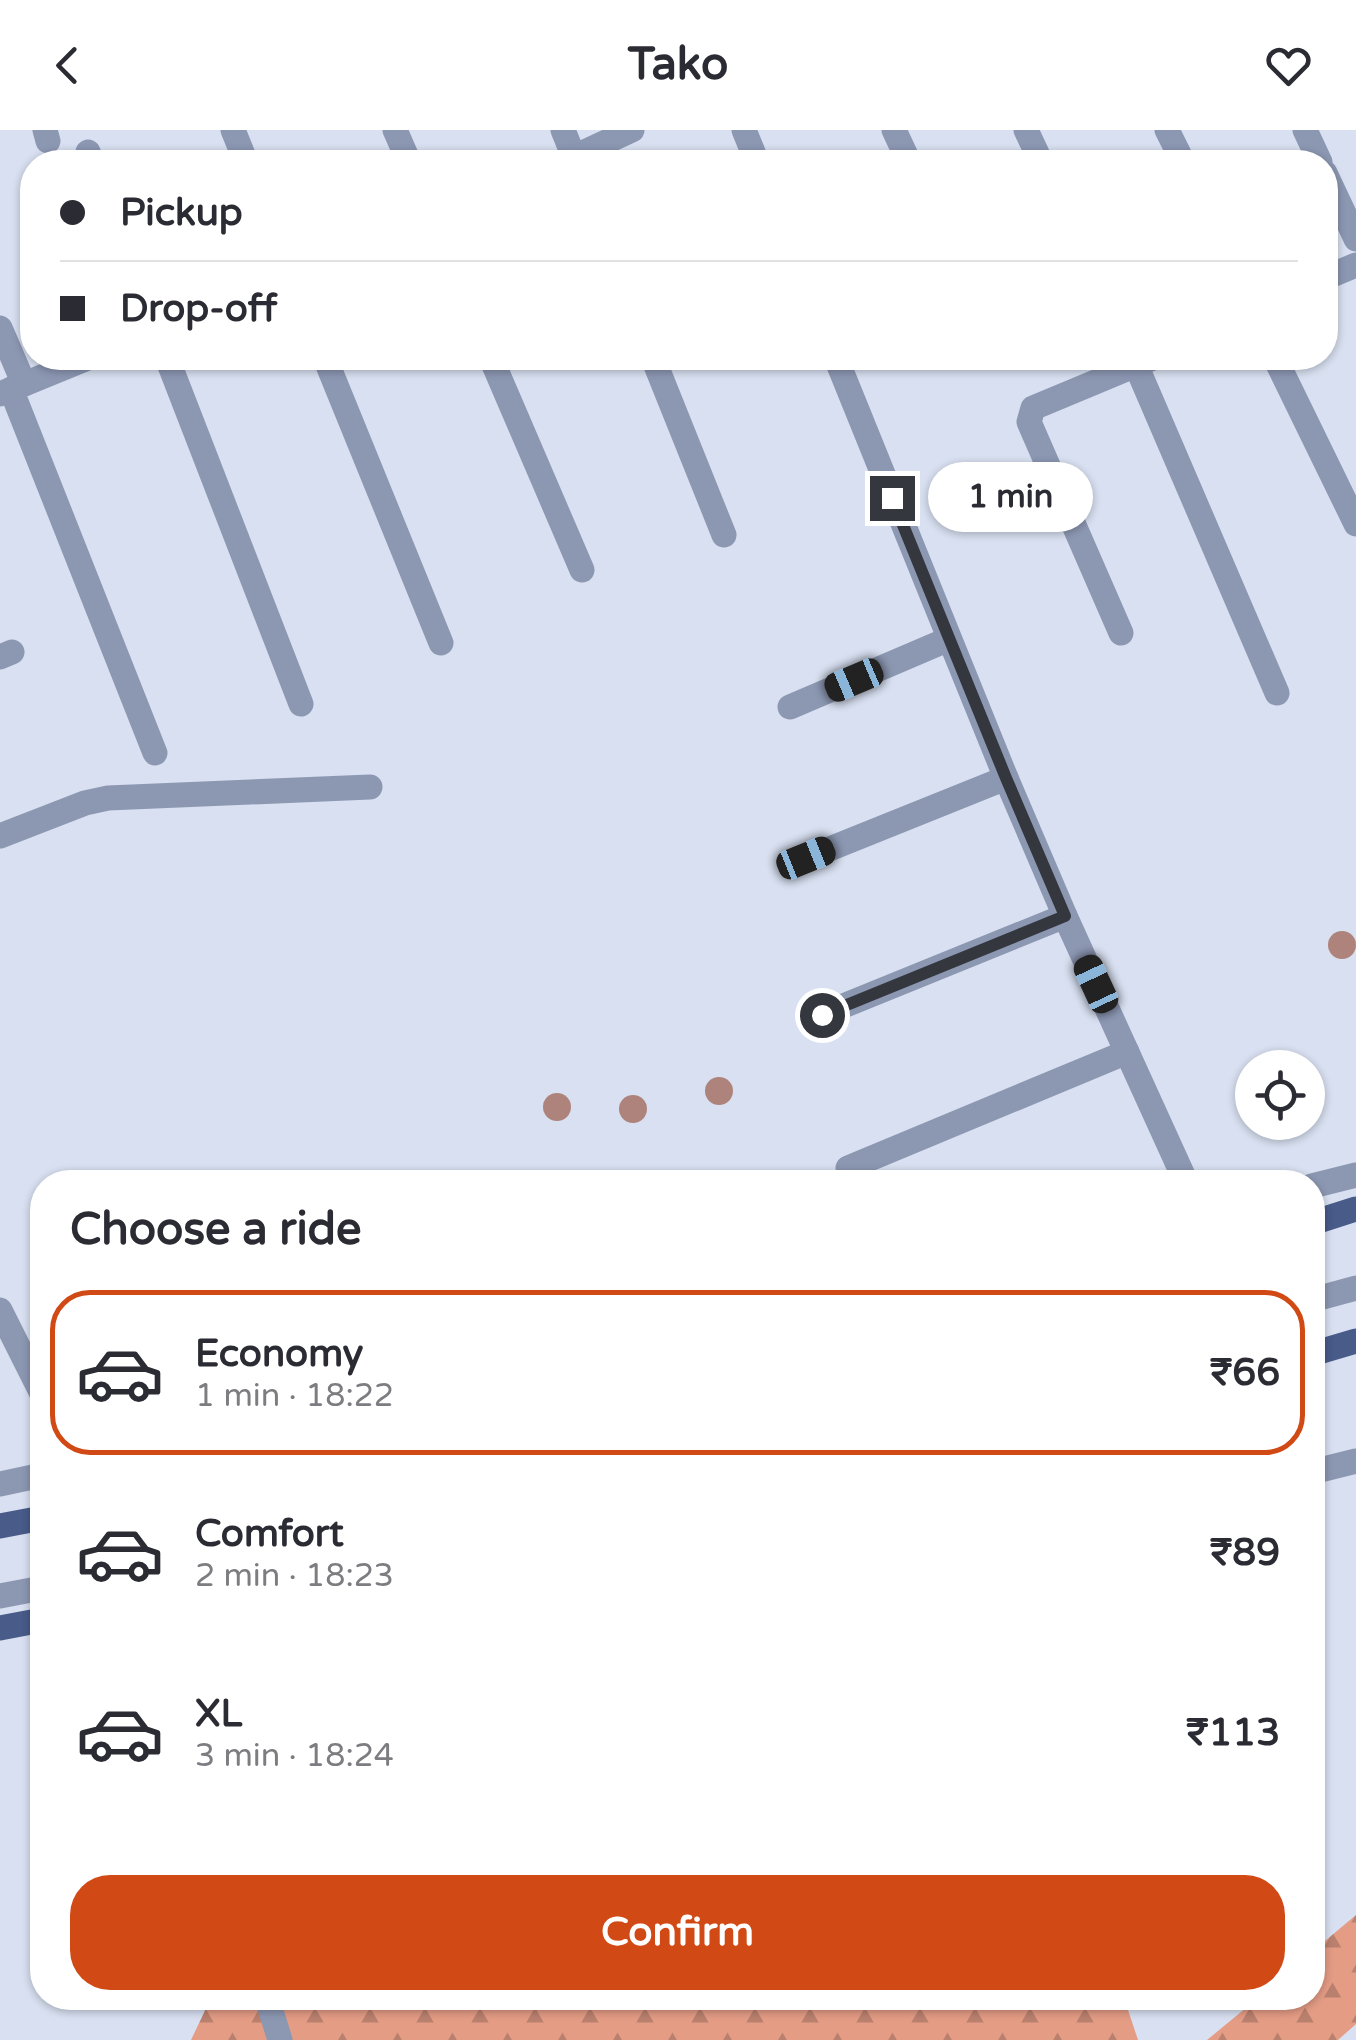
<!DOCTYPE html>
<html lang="en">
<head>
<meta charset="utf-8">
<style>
	:root { --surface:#fff; --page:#f7f7f7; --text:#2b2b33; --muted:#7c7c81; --line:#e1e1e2; --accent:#d14a15 }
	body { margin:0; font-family:"Varela Round",sans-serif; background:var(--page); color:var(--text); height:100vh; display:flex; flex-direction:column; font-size:38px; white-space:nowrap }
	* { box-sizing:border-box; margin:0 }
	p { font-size:32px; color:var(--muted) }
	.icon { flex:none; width:55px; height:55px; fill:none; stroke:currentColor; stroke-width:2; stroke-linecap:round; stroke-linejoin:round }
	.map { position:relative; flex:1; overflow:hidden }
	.panel { position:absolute; left:30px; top:1040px; width:1295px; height:840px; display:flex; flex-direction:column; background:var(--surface); border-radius:40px; box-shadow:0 2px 8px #0004 }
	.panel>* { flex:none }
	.banner { position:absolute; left:20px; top:20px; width:1318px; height:220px; border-radius:40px; box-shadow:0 2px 8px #0004; display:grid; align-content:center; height:220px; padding:0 40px; background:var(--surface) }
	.buttons { position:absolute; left:1235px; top:920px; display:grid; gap:20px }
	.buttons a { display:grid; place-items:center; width:90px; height:90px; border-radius:50%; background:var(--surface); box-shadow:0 2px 8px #0004; font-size:50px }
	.end { position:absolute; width:45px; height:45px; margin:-22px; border:12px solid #34373e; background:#fff; box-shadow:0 0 0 5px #fff }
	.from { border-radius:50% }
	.bubble { position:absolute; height:70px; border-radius:35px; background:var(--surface); box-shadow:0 2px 8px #0004; font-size:32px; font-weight:800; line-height:70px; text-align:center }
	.car { position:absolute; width:30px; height:60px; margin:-30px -15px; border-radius:12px; box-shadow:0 0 8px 2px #0007; background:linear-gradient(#222 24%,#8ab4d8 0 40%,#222 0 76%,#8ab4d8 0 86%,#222 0) }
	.banner b { display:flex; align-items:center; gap:35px; height:95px; font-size:38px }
	.banner b+b { border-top:2px solid var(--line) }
	.banner i { width:25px; height:25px; background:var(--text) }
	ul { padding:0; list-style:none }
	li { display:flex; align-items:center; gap:30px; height:165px; margin:0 20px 15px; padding:0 20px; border:5px solid transparent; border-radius:40px }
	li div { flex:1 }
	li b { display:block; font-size:38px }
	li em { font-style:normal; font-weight:800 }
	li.current { border-color:var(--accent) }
	li>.icon { width:90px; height:90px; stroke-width:1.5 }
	h2 { padding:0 40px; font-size:45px; line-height:120px }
	.cta { display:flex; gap:20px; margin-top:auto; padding:20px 40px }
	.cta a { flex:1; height:115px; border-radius:40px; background:var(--accent); color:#fff; font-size:40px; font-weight:800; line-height:115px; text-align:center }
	header { display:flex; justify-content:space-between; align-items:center; height:130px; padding:0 40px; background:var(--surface); font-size:45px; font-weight:800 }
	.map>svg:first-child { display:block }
</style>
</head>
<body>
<header><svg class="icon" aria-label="back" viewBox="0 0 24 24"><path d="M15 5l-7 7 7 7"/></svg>Tako<svg class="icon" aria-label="heart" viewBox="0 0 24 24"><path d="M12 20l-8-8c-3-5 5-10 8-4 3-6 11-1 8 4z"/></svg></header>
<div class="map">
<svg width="1356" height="1910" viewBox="0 0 1356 1910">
	<defs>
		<pattern id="forest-firs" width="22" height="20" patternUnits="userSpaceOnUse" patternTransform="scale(2.5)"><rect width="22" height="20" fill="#e49c85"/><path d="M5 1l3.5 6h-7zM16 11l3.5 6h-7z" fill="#ba806e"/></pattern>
	</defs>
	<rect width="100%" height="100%" fill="#d8e0f1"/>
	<g fill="url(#forest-firs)">
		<path d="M1356 1785V1894L1338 1910H1207L1258 1868H1312L1313 1821Z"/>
		<path d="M228 1868H1124L1138 1910H191L210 1870Z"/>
	</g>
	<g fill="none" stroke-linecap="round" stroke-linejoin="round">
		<g stroke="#8c97b2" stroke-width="25">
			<path d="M45 0 48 11"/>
			<path d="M233 0 246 32"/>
			<path d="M395 0 409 32"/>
			<path d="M563 0 576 32"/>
			<path d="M744 0 757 32"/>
			<path d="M894 0 909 32"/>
			<path d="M1026 0 1041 32"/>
			<path d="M1167 0 1183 32"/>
			<path d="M1305 0 1320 32"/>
			<path d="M88 22 92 32"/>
			<path d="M563 32 632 0"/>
			<path d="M1325 43 1356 109"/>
			<path d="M1325 148 1356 135"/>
			<path d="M0 198 24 254"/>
			<path d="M167 228 301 574"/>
			<path d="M325 228 441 513"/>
			<path d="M491 228 582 440"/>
			<path d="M653 228 724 405"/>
			<path d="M836 228 1006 648 1065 786 1186 1052"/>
			<path d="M1133 228 1277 563"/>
			<path d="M1275 228 1356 394"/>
			<path d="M11 259 155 623"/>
			<path d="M0 264 88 228"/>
			<path d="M1121 503 1029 292 1033 278 1153 228"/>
			<path d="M0 527 12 522"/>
			<path d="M790 577 949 509"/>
			<path d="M0 706 85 673 108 668 370 657"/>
			<path d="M807 728 1006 648"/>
			<path d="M821 885 1065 786"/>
			<path d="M848 1038 1127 922"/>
			<path d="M1312 1056 1356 1045"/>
			<path d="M1312 1170 1356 1158"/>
			<path d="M0 1180 42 1264"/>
			<path d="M1312 1342 1356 1331"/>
			<path d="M0 1354 42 1345"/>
			<path d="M0 1466 42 1458"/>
			<path d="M267 1868 280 1910"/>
		</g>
		<g stroke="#485b89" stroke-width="25">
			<path d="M1312 1093 1356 1079"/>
			<path d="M1312 1224 1356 1211"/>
			<path d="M0 1396 42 1388"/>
			<path d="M0 1498 42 1490"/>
		</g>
	</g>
	<g fill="#ae837b">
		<circle cx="1342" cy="815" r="14"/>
		<circle cx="719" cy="961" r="14"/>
		<circle cx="557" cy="977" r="14"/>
		<circle cx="633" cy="979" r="14"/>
	</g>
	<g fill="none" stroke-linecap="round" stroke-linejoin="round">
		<path stroke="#34373e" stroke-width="12" d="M822 885 1065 786 1006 648 892 368"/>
	</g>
</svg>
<div class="buttons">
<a><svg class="icon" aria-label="locate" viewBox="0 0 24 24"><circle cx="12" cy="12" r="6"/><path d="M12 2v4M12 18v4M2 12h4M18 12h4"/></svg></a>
</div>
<i class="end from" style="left:822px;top:885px"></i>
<i class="end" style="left:892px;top:368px"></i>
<div class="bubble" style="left:928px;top:332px;width:165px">1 min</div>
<i class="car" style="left:854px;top:550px;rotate:247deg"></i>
<i class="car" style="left:806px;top:728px;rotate:68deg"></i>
<i class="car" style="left:1096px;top:854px;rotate:335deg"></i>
<div class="banner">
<b><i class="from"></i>Pickup</b>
<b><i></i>Drop-off</b>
</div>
<section class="panel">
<h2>Choose a ride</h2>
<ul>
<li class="current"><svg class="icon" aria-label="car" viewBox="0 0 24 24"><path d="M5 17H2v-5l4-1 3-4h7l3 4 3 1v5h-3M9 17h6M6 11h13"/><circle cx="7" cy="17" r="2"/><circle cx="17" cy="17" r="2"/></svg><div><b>Economy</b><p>1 min · 18:22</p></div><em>₹66</em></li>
<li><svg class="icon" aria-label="car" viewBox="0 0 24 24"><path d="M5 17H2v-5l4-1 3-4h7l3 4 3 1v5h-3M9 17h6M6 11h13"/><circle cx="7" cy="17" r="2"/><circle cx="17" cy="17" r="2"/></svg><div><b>Comfort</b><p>2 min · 18:23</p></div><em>₹89</em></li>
<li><svg class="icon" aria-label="car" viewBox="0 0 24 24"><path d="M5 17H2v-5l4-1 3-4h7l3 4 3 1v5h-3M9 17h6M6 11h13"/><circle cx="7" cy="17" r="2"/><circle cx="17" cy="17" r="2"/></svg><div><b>XL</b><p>3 min · 18:24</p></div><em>₹113</em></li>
</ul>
<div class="cta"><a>Confirm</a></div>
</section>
</div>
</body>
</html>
